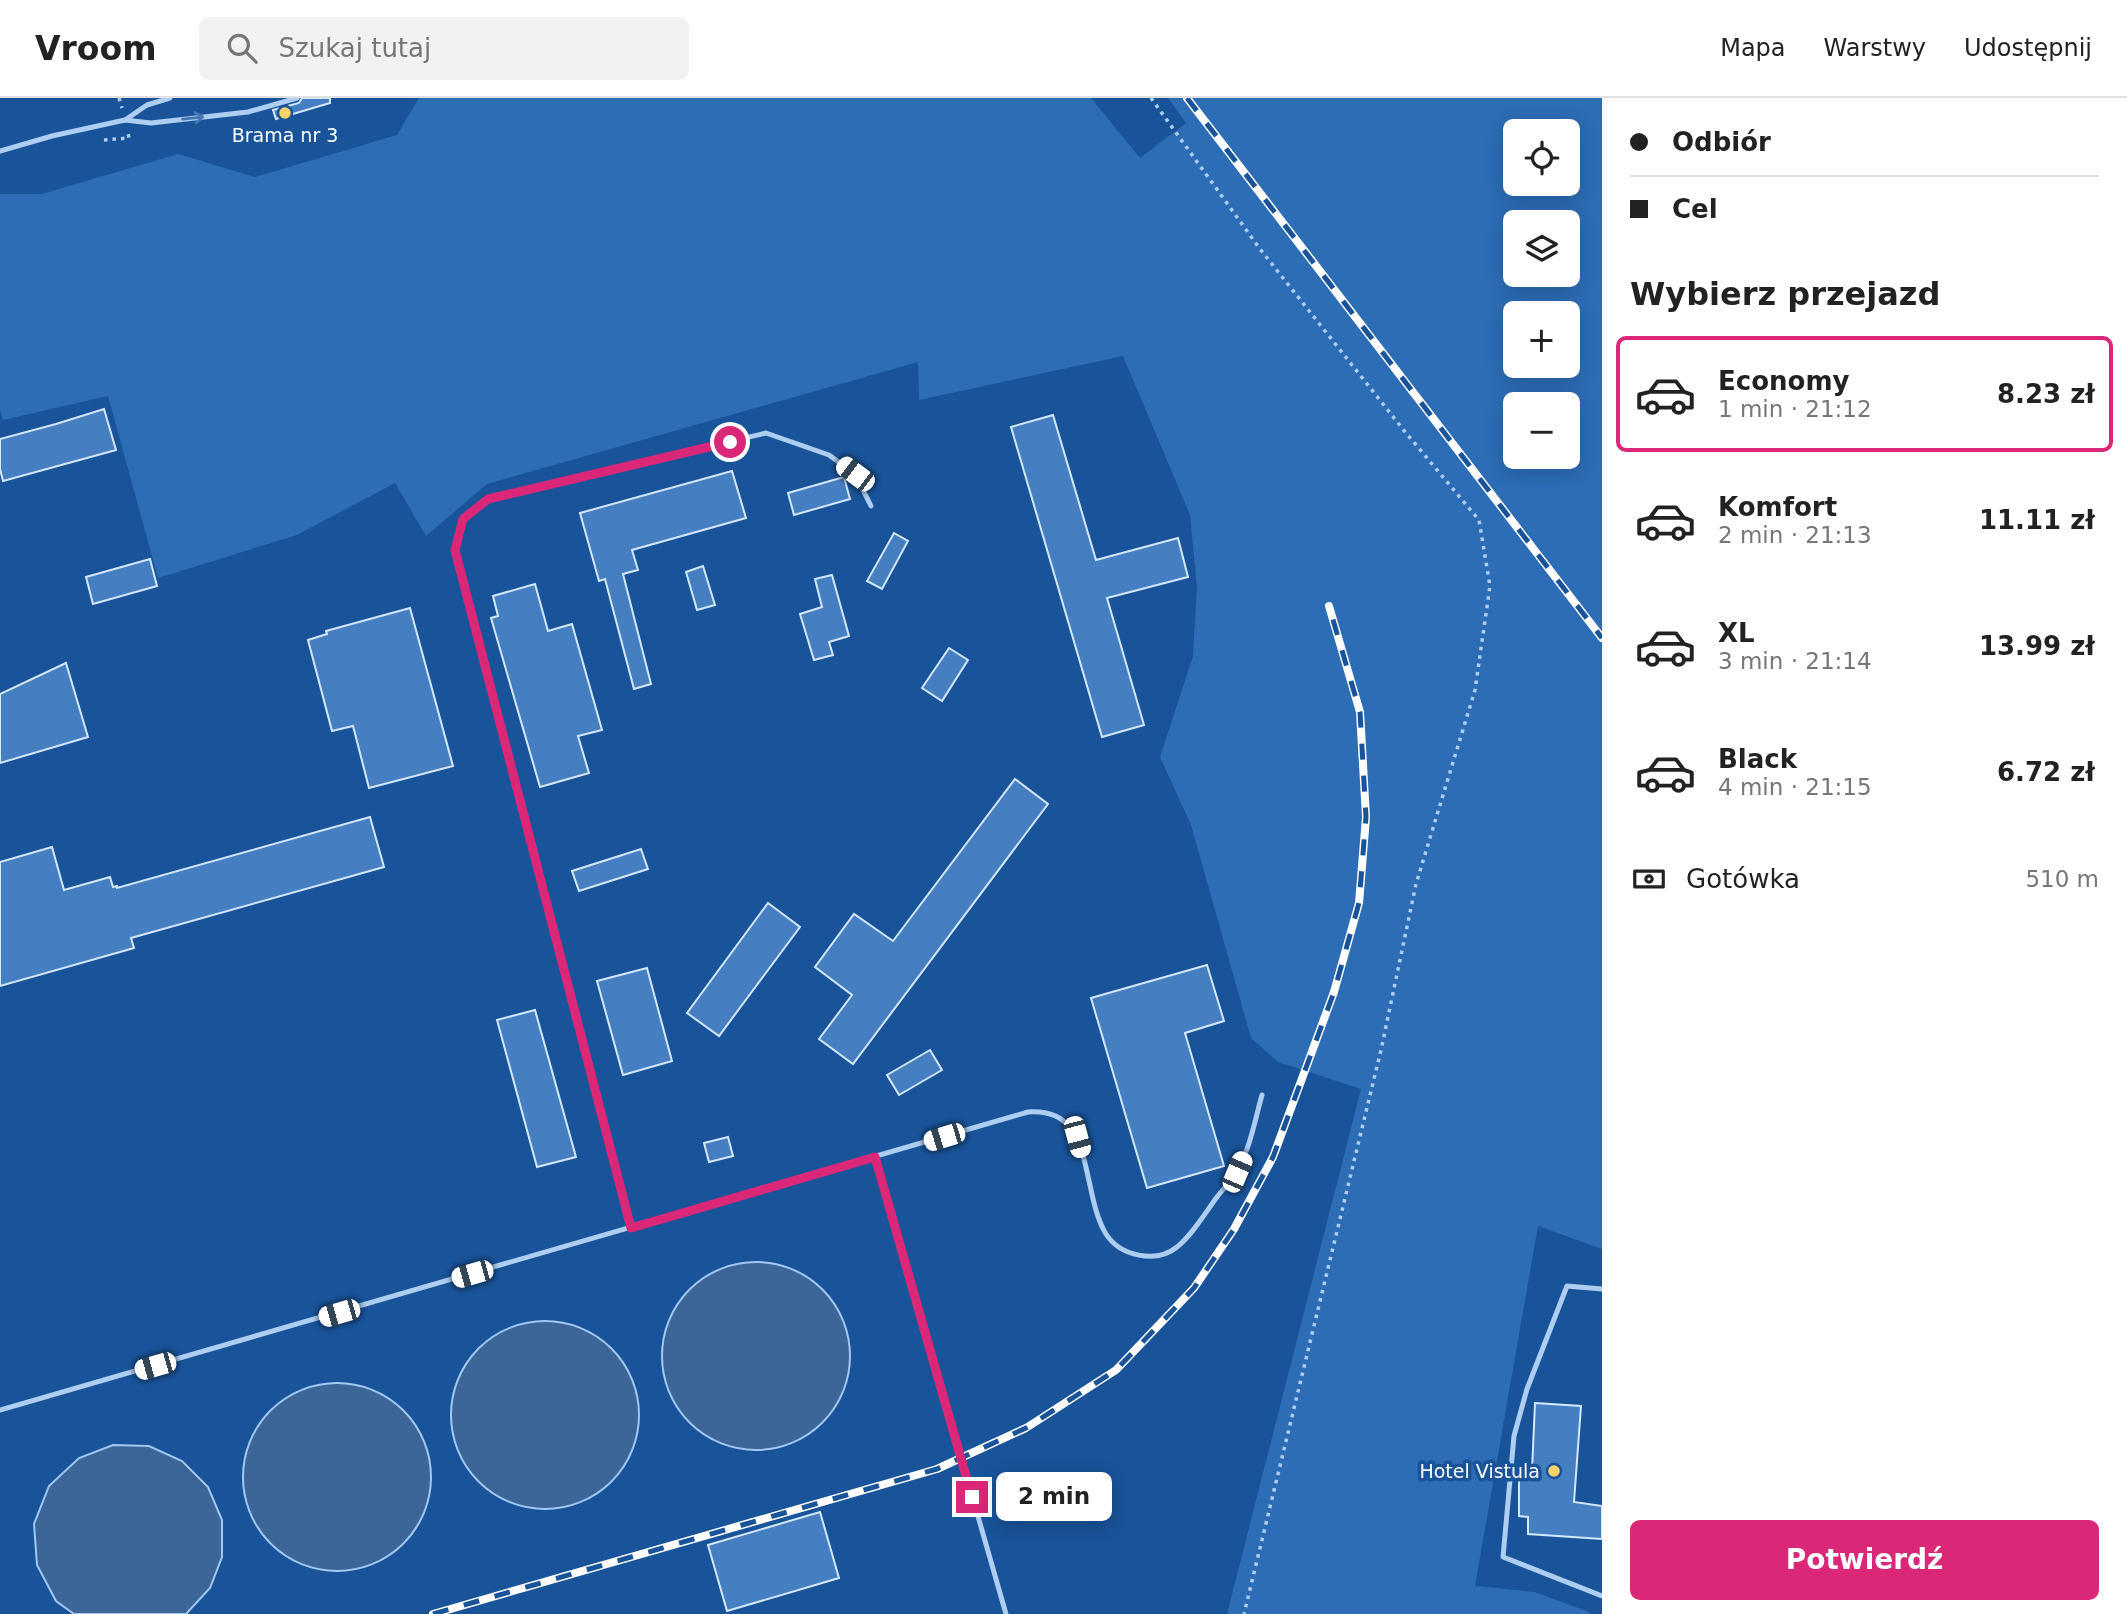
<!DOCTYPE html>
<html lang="pl">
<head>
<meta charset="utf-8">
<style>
	:root { --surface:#fff; --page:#f2f2f2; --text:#222; --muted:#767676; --line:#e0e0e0; --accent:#db2777 }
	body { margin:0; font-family:"DejaVu Sans",sans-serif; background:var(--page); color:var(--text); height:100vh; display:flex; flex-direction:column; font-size:26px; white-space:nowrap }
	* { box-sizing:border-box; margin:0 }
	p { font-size:23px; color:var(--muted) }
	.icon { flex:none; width:38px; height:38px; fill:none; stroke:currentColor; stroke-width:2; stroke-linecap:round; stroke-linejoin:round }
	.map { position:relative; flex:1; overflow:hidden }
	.panel { display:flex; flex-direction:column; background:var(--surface); width:525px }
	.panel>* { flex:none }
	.banner { display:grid; align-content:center; height:154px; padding:0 28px; background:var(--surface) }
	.controls { position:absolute; left:1503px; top:21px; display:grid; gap:14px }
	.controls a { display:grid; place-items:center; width:77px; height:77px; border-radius:10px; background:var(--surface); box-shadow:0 4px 18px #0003; font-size:35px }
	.end { position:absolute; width:32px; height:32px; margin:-16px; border:9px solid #db2777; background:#fff; box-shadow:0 0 0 4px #fff }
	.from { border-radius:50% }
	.bubble { position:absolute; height:49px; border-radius:10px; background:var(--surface); box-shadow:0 4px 18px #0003; font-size:23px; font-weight:700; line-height:49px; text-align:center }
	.car { position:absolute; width:21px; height:42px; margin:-21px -10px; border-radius:9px; box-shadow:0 0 5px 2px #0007; background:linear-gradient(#fff 24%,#345 0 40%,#fff 0 76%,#345 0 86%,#fff 0) }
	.banner b { display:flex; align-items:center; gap:24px; height:66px; font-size:26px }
	.banner b+b { border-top:2px solid var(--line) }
	.banner i { width:18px; height:18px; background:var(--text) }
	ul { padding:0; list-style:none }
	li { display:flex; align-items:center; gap:21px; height:116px; margin:0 14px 10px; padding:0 14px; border:4px solid transparent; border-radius:10px }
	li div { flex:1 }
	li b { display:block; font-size:26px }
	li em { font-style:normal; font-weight:700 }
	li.selected { border-color:var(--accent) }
	li>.icon { width:63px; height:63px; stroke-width:1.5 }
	h2 { padding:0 28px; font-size:32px; line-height:84px }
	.pay { display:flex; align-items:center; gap:18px; height:77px; padding:0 28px; font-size:26px }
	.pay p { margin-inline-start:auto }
	.cta { display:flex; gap:14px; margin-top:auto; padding:14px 28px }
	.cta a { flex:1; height:80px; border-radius:10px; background:var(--accent); color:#fff; font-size:28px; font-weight:700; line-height:80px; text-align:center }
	header { display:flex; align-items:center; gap:42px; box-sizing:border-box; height:98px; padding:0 35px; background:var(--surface); border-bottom:2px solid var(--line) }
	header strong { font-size:33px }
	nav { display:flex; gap:38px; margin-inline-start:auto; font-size:24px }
	.search { width:490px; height:63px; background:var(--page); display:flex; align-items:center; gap:18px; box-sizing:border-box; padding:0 24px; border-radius:10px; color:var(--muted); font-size:26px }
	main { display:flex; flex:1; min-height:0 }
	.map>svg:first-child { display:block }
</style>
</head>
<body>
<header>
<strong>Vroom</strong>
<div class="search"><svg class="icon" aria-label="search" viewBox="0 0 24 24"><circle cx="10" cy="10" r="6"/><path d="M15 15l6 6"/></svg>Szukaj tutaj</div>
<nav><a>Mapa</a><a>Warstwy</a><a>Udostępnij</a></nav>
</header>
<main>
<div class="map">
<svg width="1602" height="1516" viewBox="0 0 1602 1516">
	<rect width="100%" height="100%" fill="#195399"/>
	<path fill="#2c6db6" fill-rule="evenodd" d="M419 0H1091L1140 60 1186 25 1168 0H1602V1151L1538 1128 1475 1488 1535 1494 1589 1514 1590 1516H1227L1361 991 1278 964 1251 940 1191 727 1160 659 1193 558 1197 489 1190 417 1123 258 919 302 918 264 487 386 426 438 395 385 297 437 158 480 108 298 3 322 0 312V96H42L178 56 255 79 397 37ZM1516 33H1568V86H1516ZM1516 124H1568V177H1516ZM1516 215H1568V268H1516ZM1516 306H1568V359H1516Z"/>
	<g fill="#3c6598" stroke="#a0c8f3" stroke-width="2">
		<circle cx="756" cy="1258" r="94"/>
		<circle cx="545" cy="1317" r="94"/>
		<circle cx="337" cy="1379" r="94"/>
		<path d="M113 1347 149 1348 182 1363 208 1389 222 1422V1459L210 1490 186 1516H74L56 1503 37 1467 34 1426 49 1388 79 1360Z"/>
	</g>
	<g fill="#467fc1" stroke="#d5e7fc" stroke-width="2">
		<path d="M302 0H330V5L276 21 273 12 299 5Z"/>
		<path d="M104 311 116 352 3 383 0 371V341L56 326Z"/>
		<path d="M1053 317 1096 462 1178 440 1188 479 1107 500 1144 627 1102 639 1011 329Z"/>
		<path d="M732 373 746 420 632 452 638 472 623 476 651 586 634 591 605 481 599 483 580 415Z"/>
		<path d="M844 379 850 401 794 417 788 395Z"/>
		<path d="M894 435 908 443 882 491 867 483Z"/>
		<path d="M150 461 157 488 93 506 86 479Z"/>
		<path d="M703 468 715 507 697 512 686 474Z"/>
		<path d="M832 477 849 538 829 544 833 557 814 562 800 516 822 509 815 481Z"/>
		<path d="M535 486 548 533 572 526 602 632 578 638 589 675 540 689 491 520 498 518 493 498Z"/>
		<path d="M410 510 453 668 369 690 353 628 332 633 308 542 327 536 326 533Z"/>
		<path d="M949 550 968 562 942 603 922 590Z"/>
		<path d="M66 565 88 639 0 665V596Z"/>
		<path d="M1015 681 1048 706 853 966 819 941 852 897 815 869 854 816 893 843Z"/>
		<path d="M370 719 384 769 131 840 134 850 0 888V764L52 749 64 792 110 779 113 789 117 788V790Z"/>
		<path d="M641 751 648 771 579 793 572 773Z"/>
		<path d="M768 805 800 829 719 938 687 915Z"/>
		<path d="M1207 867 1224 923 1185 935 1224 1068 1147 1090 1091 900Z"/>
		<path d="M647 870 672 963 623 977 597 883Z"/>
		<path d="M535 912 576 1059 537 1069 497 922Z"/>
		<path d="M930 952 942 972 899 997 887 977Z"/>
		<path d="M728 1039 733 1058 709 1064 704 1045Z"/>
		<path d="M1535 1305 1581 1308 1574 1404 1602 1408V1441L1528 1436V1419L1519 1418V1372L1532 1373Z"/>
		<path d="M820 1414 839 1480 727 1513 708 1447Z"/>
	</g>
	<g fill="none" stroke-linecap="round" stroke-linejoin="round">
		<g stroke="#adcdf1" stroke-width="3.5" stroke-dasharray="3.5 5" stroke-linecap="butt">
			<path d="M119 0 122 10"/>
			<path d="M1151 0 1260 151 1406 335 1479 422 1490 488 1475 592 1416 786 1381 952 1244 1516"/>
			<path d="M104 42 129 40 128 35"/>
		</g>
		<g stroke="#adcdf1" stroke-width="5">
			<path d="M125 22 147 7 170 0"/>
			<path d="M0 53 52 38 125 22 151 25 248 14 297 0"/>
			<path d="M875 1059 1006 1516"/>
			<path d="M631 1130 455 452 463 421 488 401 766 335 829 357 855 376 871 408"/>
			<path d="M1602 1191 1567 1188 1527 1291 1514 1338 1503 1459 1602 1498"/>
			<path d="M0 1312 1028 1014C1044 1013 1060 1016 1070 1030 1090 1055 1088 1107 1106 1136 1120 1158 1156 1166 1177 1149 1193 1136 1205 1115 1217 1099 1224 1090 1232 1082 1237 1073 1250 1051 1255 1022 1262 997"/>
		</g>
		<defs>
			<g id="rail">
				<path d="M1187 0 1602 540"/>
				<path d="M433 1516 937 1371 1026 1330 1116 1272 1194 1190 1234 1131 1273 1059 1334 894 1359 805 1366 719 1360 614 1329 508"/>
			</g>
		</defs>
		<use href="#rail" stroke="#fff" stroke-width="8"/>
		<use href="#rail" stroke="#195399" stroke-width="5" stroke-dasharray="16" stroke-linecap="butt"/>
	</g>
	<defs><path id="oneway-shaft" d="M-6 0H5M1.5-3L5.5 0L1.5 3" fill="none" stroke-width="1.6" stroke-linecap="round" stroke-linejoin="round" transform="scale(1.75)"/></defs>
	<use stroke="#4578b3" href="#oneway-shaft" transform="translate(193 20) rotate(-6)"/>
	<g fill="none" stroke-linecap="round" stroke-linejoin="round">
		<path stroke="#db2777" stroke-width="9" d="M730 344 488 401 463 421 455 452 631 1130 875 1059 972 1399"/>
	</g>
	<g fill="#ffd36d" stroke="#195399" stroke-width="2.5">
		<circle cx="285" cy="15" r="7"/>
		<circle cx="1554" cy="1373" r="7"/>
	</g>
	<g text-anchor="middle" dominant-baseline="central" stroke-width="7" stroke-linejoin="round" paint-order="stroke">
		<g font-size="19" fill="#fff" stroke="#195399">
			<text x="285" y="37">Brama nr 3</text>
			<text x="1540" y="1373" text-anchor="end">Hotel Vistula</text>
		</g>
	</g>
</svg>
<div class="controls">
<a><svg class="icon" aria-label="locate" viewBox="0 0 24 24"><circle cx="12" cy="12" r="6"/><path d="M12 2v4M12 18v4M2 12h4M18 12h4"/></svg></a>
<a><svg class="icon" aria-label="layers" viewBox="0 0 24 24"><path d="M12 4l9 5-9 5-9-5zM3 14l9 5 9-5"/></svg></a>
<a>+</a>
<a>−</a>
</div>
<i class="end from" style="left:730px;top:344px"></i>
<i class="end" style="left:972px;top:1399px"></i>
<div class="bubble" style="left:996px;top:1374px;width:116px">2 min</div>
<i class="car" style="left:855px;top:376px;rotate:307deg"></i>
<i class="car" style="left:944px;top:1039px;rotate:253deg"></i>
<i class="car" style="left:1077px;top:1039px;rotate:165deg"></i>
<i class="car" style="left:1237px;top:1074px;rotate:23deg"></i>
<i class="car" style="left:472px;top:1176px;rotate:254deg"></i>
<i class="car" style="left:339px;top:1215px;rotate:254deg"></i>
<i class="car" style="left:155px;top:1268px;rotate:254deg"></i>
</div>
<section class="panel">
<div class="banner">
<b><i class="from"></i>Odbiór</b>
<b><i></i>Cel</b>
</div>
<h2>Wybierz przejazd</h2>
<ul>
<li class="selected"><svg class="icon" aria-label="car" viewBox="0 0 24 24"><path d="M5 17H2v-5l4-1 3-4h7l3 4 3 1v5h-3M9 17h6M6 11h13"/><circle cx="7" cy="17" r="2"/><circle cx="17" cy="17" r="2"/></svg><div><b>Economy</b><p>1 min · 21:12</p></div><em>8.23 zł</em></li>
<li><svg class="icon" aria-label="car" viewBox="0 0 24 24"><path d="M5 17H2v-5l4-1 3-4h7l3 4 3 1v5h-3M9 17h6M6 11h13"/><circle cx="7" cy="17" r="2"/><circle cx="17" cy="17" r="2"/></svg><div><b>Komfort</b><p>2 min · 21:13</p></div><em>11.11 zł</em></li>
<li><svg class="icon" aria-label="car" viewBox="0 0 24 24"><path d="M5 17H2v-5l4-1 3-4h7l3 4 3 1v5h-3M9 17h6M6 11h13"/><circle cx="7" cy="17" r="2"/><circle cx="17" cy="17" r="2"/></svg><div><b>XL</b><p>3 min · 21:14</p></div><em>13.99 zł</em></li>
<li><svg class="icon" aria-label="car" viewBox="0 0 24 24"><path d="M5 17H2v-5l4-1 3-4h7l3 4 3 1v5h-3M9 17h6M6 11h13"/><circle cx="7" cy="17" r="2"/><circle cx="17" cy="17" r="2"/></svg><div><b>Black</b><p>4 min · 21:15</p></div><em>6.72 zł</em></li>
</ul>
<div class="pay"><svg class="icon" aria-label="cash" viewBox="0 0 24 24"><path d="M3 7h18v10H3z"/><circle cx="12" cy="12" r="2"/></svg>Gotówka<p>510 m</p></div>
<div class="cta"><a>Potwierdź</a></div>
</section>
</main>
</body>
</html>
